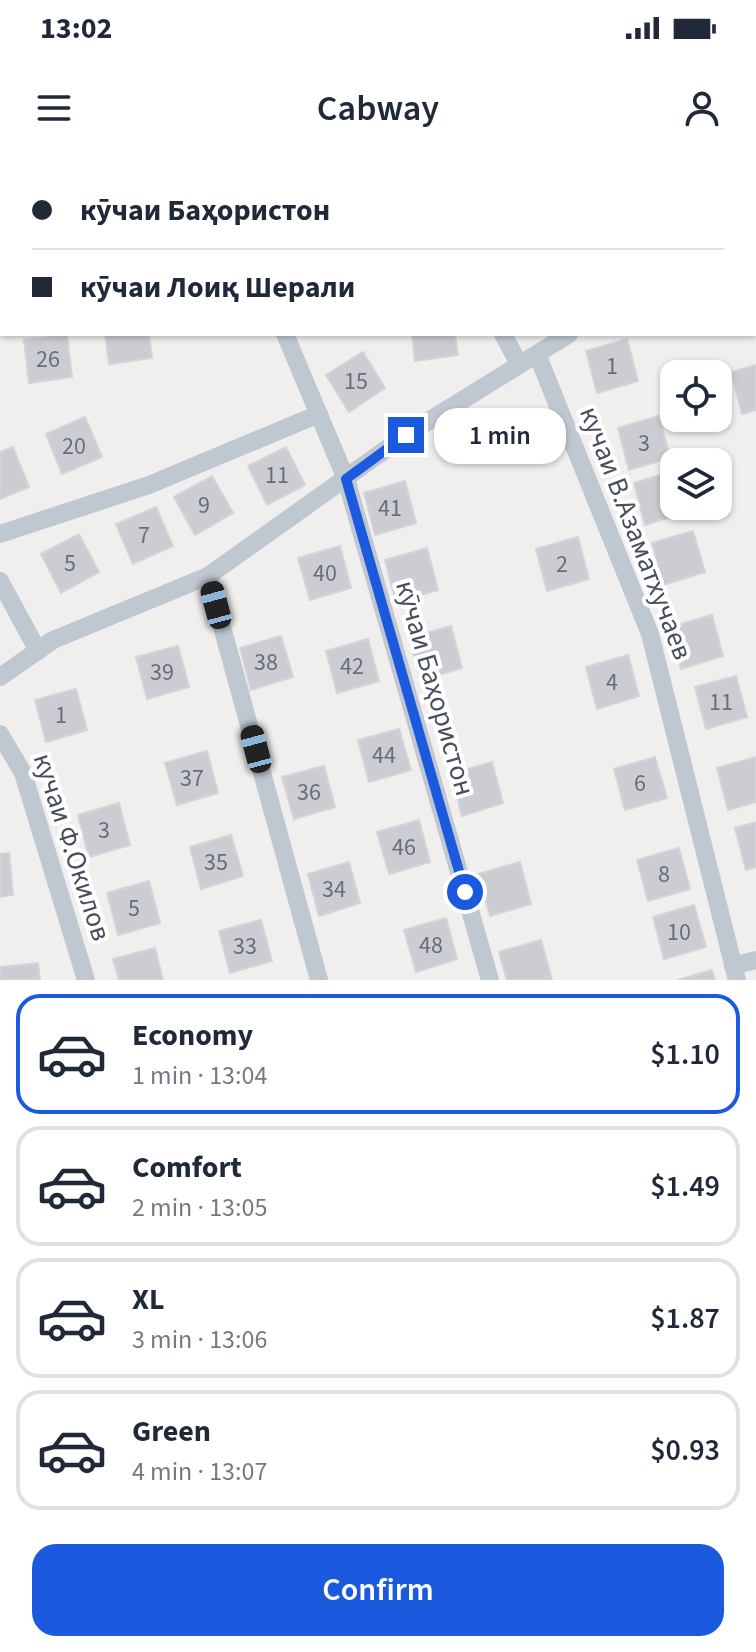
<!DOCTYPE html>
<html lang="en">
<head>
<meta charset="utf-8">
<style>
	:root { --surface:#fff; --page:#f6f6f7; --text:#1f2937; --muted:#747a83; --line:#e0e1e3; --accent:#1b5ade }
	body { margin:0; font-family:"Source Sans 3",sans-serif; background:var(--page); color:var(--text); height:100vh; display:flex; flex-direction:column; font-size:30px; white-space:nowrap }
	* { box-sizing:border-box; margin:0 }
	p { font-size:26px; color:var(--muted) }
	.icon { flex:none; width:44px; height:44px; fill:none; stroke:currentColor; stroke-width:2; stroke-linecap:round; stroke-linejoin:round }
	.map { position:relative; height:820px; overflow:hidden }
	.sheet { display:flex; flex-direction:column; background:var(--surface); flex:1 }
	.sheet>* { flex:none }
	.guide { position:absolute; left:0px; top:0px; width:756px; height:176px; box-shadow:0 2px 6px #0004; display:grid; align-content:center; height:176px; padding:0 32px; background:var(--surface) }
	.fabs { position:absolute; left:660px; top:200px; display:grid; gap:16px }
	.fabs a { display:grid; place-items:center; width:72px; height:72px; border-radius:16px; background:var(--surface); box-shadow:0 2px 6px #0004; font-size:40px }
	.end { position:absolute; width:36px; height:36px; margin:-18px; border:10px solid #1b5ade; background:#fff; box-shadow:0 0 0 4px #fff }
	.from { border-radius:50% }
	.bubble { position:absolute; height:56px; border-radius:24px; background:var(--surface); box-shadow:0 2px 6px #0004; font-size:26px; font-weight:600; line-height:56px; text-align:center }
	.car { position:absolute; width:24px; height:48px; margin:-24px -12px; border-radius:10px; box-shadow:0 0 6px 2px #0007; background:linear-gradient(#222 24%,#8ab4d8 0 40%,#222 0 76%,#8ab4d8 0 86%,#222 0) }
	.guide b { display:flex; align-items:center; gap:28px; height:76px; font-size:30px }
	.guide b+b { border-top:2px solid var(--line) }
	.guide i { width:20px; height:20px; background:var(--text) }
	ul { padding:14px 0 0; list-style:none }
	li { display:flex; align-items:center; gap:24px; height:120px; margin:0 16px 12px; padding:0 16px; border:4px solid var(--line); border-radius:24px }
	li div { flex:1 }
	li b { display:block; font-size:30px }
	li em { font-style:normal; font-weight:600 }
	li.selected { border-color:var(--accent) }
	li>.icon { width:72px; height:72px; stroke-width:1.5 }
	.cta { display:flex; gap:16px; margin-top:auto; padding:16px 32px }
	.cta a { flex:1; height:92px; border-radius:24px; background:var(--accent); color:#fff; font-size:32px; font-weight:600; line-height:92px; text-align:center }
	.status { display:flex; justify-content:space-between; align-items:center; height:56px; padding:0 40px; background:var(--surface); direction:ltr }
	.status svg { height:22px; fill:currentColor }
	header { display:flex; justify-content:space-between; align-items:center; height:104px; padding:0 32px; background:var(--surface); font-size:36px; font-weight:600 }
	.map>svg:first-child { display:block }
</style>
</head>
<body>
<div class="status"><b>13:02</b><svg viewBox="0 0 49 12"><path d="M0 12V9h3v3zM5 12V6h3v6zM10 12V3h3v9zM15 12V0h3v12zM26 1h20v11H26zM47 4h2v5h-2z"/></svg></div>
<header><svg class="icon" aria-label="menu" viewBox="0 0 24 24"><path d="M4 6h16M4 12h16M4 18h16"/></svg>Cabway<svg class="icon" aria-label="person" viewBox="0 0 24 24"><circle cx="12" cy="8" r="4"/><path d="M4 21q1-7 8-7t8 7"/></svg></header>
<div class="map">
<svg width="756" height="820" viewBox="0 0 756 820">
	<rect width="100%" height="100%" fill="#f1eeee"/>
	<g fill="#cbcdd3" stroke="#d2d4da" stroke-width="2">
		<path d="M105 174H149L152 198 109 204Z"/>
		<path d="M412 174H455L458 195 415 201Z"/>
		<path d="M67 175 72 217 29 223 24 180Z"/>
		<path d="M627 179 638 221 597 233 586 191Z"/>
		<path d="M363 192 385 228 349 252 326 215Z"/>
		<path d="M756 205V250L742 254 731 212Z"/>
		<path d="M659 256 670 298 629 310 618 268Z"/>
		<path d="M85 257 102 297 62 314 46 274Z"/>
		<path d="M13 287 29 327 0 339V292Z"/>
		<path d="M286 287 305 325 267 345 248 306Z"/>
		<path d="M674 311V346H685L686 352 645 365 634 323Z"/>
		<path d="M212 316 233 353 195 375 174 337Z"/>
		<path d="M405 321 416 363 375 375 364 333Z"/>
		<path d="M156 347 173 386 133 404 116 364Z"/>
		<path d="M693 371 705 412 663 425 652 383Z"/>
		<path d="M79 374 99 412 61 433 41 394Z"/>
		<path d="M578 377 589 419 547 431 536 389Z"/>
		<path d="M340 386 351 428 310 440 298 398Z"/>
		<path d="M427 388 438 430 396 442 385 400Z"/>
		<path d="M712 455 723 496 681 509 670 467Z"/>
		<path d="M451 466 462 508 421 520 409 478Z"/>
		<path d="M281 476 293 517 251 530 240 488Z"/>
		<path d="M368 479 379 521 337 533 326 491Z"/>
		<path d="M178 486 189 527 147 539 136 497Z"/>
		<path d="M628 495 639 536 597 549 586 507Z"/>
		<path d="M736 516 747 557 706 569 695 527Z"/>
		<path d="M76 529 87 570 46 582 35 540Z"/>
		<path d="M399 569 411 610 369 622 358 580Z"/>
		<path d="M207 591 218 633 177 645 165 603Z"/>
		<path d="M655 597 667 638 625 650 614 609Z"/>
		<path d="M756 597V642L728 650 717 608Z"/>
		<path d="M492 602 503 643 462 656 451 614Z"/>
		<path d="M324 606 335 647 294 659 282 617Z"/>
		<path d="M119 643 130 685 89 697 78 655Z"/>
		<path d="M419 660 430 702 389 714 377 672Z"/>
		<path d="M756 662V707L746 710 735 668Z"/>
		<path d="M231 675 243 716 201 729 190 687Z"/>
		<path d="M679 688 690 729 648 741 637 700Z"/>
		<path d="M9 693 13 735 0 737V694Z"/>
		<path d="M349 702 360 743 319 756 308 714Z"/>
		<path d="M520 702 531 744 490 756 478 714Z"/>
		<path d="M149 721 160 763 118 775 107 733Z"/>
		<path d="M694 745 706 787 664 799 653 757Z"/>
		<path d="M446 758 457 799 416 812 404 770Z"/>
		<path d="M261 760 272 801 230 813 219 771Z"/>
		<path d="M541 780 552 820H507L499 792Z"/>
		<path d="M155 788 163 820H119L113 799Z"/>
		<path d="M38 803 40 820H0V807Z"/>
		<path d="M712 810 715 820H678Z"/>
	</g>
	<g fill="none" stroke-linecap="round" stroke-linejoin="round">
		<g stroke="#bfc7d0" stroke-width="18">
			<path d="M410 0 411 2"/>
			<path d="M634 0V2"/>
			<path d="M754 60 756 59"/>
			<path d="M754 85 756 90"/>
			<path d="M0 157 2 156"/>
			<path d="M285 174 346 319 490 820"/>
			<path d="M503 174 519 204"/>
			<path d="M537 194 650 474 737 820"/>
			<path d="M0 374 149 325 319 254"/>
			<path d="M208 416 319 820"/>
			<path d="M0 421 38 491"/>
			<path d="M0 517 53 480 208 416 406 275 569 174"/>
			<path d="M0 574 23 613 86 820"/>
			<path d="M733 806 756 800"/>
		</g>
	</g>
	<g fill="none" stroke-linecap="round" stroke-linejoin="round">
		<path stroke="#1b5ade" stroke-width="10" d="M406 275 346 319 465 732"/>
	</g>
	<g text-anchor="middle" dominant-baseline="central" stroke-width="8" stroke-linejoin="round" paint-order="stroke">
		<g font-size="24" fill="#686e79">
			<text x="48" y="199">26</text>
			<text x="612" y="206">1</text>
			<text x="356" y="221">15</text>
			<text x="644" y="283">3</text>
			<text x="74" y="286">20</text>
			<text x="277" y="315">11</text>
			<text x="204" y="345">9</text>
			<text x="390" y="348">41</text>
			<text x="144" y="375">7</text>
			<text x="70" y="403">5</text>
			<text x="562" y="404">2</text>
			<text x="325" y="413">40</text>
			<text x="266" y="502">38</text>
			<text x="352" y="506">42</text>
			<text x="162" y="512">39</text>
			<text x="612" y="522">4</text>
			<text x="721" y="542">11</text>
			<text x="61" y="555">1</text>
			<text x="384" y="595">44</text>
			<text x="192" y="618">37</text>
			<text x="640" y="623">6</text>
			<text x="309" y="632">36</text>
			<text x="104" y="670">3</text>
			<text x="404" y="687">46</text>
			<text x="216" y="702">35</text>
			<text x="664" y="714">8</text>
			<text x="334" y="729">34</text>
			<text x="134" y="748">5</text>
			<text x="679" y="772">10</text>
			<text x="431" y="785">48</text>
			<text x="245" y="786">33</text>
		</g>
		<g font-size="28" fill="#474f5b" stroke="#fff">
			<text transform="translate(636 373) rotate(69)">кучаи В.Азаматхучаев</text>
			<text transform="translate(435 528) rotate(74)">кӯчаи Баҳористон</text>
			<text transform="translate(72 687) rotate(72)">кучаи Ф.Окилов</text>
		</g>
	</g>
</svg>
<div class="fabs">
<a><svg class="icon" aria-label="locate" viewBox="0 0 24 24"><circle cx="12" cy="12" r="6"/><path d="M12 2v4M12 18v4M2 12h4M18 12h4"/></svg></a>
<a><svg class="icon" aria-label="layers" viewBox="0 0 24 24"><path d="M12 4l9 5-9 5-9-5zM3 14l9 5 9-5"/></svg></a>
</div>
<i class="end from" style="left:465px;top:732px"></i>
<i class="end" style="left:406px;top:275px"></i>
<div class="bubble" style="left:434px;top:248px;width:132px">1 min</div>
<i class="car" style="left:216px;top:445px;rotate:345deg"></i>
<i class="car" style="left:256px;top:589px;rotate:345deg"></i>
<div class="guide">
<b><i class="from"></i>кӯчаи Баҳористон</b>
<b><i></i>кӯчаи Лоиқ Шерали</b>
</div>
</div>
<section class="sheet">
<ul>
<li class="selected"><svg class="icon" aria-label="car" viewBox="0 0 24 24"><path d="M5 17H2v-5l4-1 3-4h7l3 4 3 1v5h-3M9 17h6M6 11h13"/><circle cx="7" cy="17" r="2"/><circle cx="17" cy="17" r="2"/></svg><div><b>Economy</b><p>1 min · 13:04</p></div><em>$1.10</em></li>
<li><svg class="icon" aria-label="car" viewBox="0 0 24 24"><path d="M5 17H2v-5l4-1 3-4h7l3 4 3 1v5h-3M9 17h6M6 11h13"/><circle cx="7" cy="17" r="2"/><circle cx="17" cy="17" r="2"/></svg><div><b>Comfort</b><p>2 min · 13:05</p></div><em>$1.49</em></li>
<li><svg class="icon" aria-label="car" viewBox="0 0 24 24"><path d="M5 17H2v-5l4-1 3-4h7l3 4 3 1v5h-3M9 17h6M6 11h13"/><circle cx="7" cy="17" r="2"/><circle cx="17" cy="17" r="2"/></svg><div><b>XL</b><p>3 min · 13:06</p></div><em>$1.87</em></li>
<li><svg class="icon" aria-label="car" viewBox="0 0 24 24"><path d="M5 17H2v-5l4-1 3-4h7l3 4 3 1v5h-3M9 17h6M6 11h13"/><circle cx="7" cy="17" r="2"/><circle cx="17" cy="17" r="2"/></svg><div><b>Green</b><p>4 min · 13:07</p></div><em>$0.93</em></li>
</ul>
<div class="cta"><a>Confirm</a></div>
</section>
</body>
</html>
